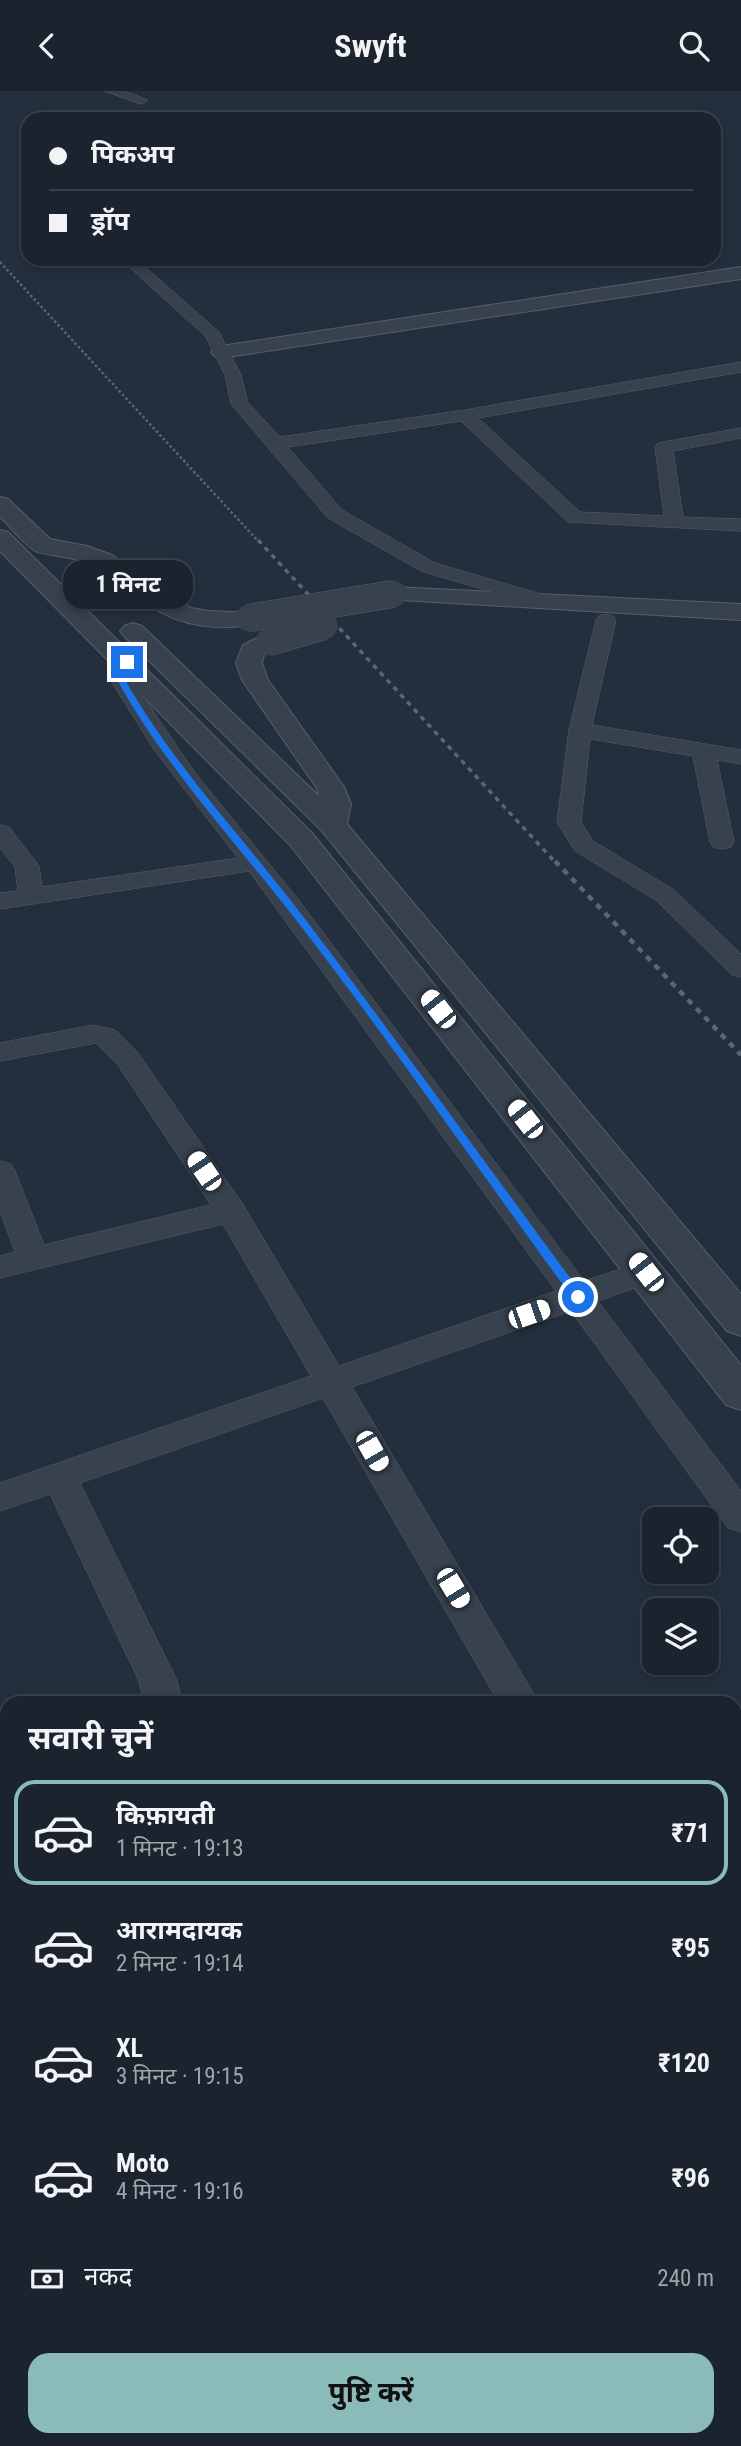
<!DOCTYPE html>
<html lang="hi">
<head>
<meta charset="utf-8">
<style>
	:root { --surface:#1b232e; --page:#242b36; --text:#f1f3f6; --muted:#a0a4aa; --line:#39404a; --accent:#8bbbb9 }
	body { margin:0; font-family:"Roboto Condensed","Noto Sans Devanagari",sans-serif; background:var(--page); color:var(--text); height:100vh; display:flex; flex-direction:column; font-size:26px; white-space:nowrap }
	* { box-sizing:border-box; margin:0 }
	p { font-size:23px; color:var(--muted) }
	.icon { flex:none; width:38px; height:38px; fill:none; stroke:currentColor; stroke-width:2; stroke-linecap:round; stroke-linejoin:round }
	.map { position:relative; flex:1; overflow:hidden }
	.side { position:absolute; left:0px; top:1605px; width:742px; height:751px; display:flex; flex-direction:column; background:var(--surface); border-radius:21px 21px 0 0; box-shadow:0 4px 10px #0003,0 0 0 2px var(--line) }
	.side>* { flex:none }
	.guide { position:absolute; left:21px; top:21px; width:700px; height:154px; border-radius:21px; box-shadow:0 4px 10px #0003,0 0 0 2px var(--line); display:grid; align-content:center; height:154px; padding:0 28px; background:var(--surface) }
	.fabs { position:absolute; left:642px; top:1416px; display:grid; gap:14px }
	.fabs a { display:grid; place-items:center; width:77px; height:77px; border-radius:14px; background:var(--surface); box-shadow:0 4px 10px #0003,0 0 0 2px var(--line); font-size:35px }
	.end { position:absolute; width:32px; height:32px; margin:-16px; border:9px solid #1a73e8; background:#fff; box-shadow:0 0 0 4px #fff }
	.from { border-radius:50% }
	.bubble { position:absolute; height:49px; border-radius:21px; background:var(--surface); box-shadow:0 4px 10px #0003,0 0 0 2px var(--line); font-size:23px; font-weight:700; line-height:49px; text-align:center }
	.car { position:absolute; width:21px; height:42px; margin:-21px -10px; border-radius:9px; box-shadow:0 0 5px 2px #0007; background:linear-gradient(#fff 24%,#345 0 40%,#fff 0 76%,#345 0 86%,#fff 0) }
	.guide b { display:flex; align-items:center; gap:24px; height:66px; font-size:26px }
	.guide b+b { border-top:2px solid var(--line) }
	.guide i { width:18px; height:18px; background:var(--text) }
	ul { padding:0; list-style:none }
	li { display:flex; align-items:center; gap:21px; height:105px; margin:0 14px 10px; padding:0 14px; border:4px solid transparent; border-radius:21px }
	li div { flex:1 }
	li b { display:block; font-size:26px }
	li em { font-style:normal; font-weight:700 }
	li.selected { border-color:var(--accent) }
	li>.icon { width:63px; height:63px; stroke-width:1.5 }
	h2 { padding:0 28px; font-size:32px; line-height:84px }
	.pay { display:flex; align-items:center; gap:18px; height:77px; padding:0 28px; font-size:26px }
	.pay p { margin-inline-start:auto }
	.button { display:flex; gap:14px; margin-top:auto; padding:14px 28px }
	.button a { flex:1; height:80px; border-radius:21px; background:var(--accent); color:#111; font-size:28px; font-weight:700; line-height:80px; text-align:center }
	header { display:flex; justify-content:space-between; align-items:center; height:91px; padding:0 28px; background:var(--surface); font-size:32px; font-weight:700 }
	.map>svg:first-child { display:block }
</style>
</head>
<body>
<header><svg class="icon" aria-label="back" viewBox="0 0 24 24"><path d="M15 5l-7 7 7 7"/></svg>Swyft<svg class="icon" aria-label="search" viewBox="0 0 24 24"><circle cx="10" cy="10" r="6"/><path d="M15 15l6 6"/></svg></header>
<div class="map">
<svg width="741" height="2355" viewBox="0 0 741 2355">
	<rect width="100%" height="100%" fill="#242f3e"/>
	<g fill="none" stroke-linecap="round" stroke-linejoin="round">
		<defs>
			<g id="minor">
				<path d="M105 0H124L148 9 142 13Z"/>
				<path d="M121 168H136L219 241 241 284 248 312 280 346 465 319 741 271V281L478 327 580 421 664 425 655 356 658 352 741 337V347L673 360 683 426 741 428V440L568 431 461 330 288 356 342 419 435 472 547 505 550 509 547 513 540 515 421 480 328 427 231 313 225 284 206 246Z"/>
				<path d="M606 523 613 525 616 529 592 634 741 659V673L717 669 734 751 731 756 722 758 713 756 710 751 693 665 590 648 581 731 593 750 674 799 741 863V886L732 884 656 809 575 760 557 731 569 639 596 529 599 525Z"/>
				<path d="M127 565 135 566 138 571 131 587 195 682 297 807 584 1190 646 1170 657 1173 662 1181 657 1189 598 1210 741 1400V1441L728 1437 571 1220 352 1296 539 1612H499L323 1307 80 1392 177 1590 182 1612H144L139 1590 50 1403 0 1420V1392L311 1285 223 1133 0 1187V1165L15 1161 0 1120V1070L11 1073 15 1080 44 1154 211 1114 118 974 96 952 0 970V952L93 934 115 939 138 962 242 1112 339 1275 556 1200 249 780 0 818V802L18 800 15 776 0 757V734L9 736 39 775 42 796 238 767 155 660 109 587 119 566Z"/>
				<path d="M7 1718V1756L0 1759V1721Z"/>
				<path d="M735 1955 741 1957V2010L735 2008Z"/>
				<path d="M0 2249 7 2252V2323L0 2320Z"/>
				<path d="M7 2329V2348H48L49 2355H0V2340Z"/>
				<path d="M447 2348H498L500 2355H449Z"/>
			</g>
			<g id="tertiary">
				<path d="M741 176V188L221 267 214 265 211 261 214 257 221 255Z"/>
				<path d="M0 406 8 408 50 448 87 455 112 464 191 517 208 520 258 522 262 527 258 532C222 541 180 536 149 514 130 500 113 484 92 474 76 465 44 465 35 460 22 452 11 436 0 426Z"/>
				<path d="M0 439 8 441 312 742 741 1274V1319L726 1314 290 754 0 460Z"/>
				<path d="M393 496 741 513V529L384 508 381 503 384 498Z"/>
				<path d="M133 532 142 535 319 705 316 696 242 589 236 572 243 554C255 548 264 542 278 546L282 551 278 556 264 564 262 572 268 589 344 696 351 713 347 733 741 1203V1245L727 1240 322 740 124 545 120 540 124 535Z"/>
			</g>
		</defs>
		<use href="#minor" stroke="#565f6c" stroke-width="1"/>
		<use href="#tertiary" stroke="#565f6c" stroke-width="2"/>
		<use href="#minor" fill="#38414e" fill-rule="evenodd"/>
		<use href="#tertiary" fill="#38414e" fill-rule="evenodd"/>
		<path stroke="#5a6575" stroke-width="2.5" stroke-dasharray="2.5 2.5" stroke-linecap="butt" d="M0 171 259 451"/>
		<path stroke="#5a6575" stroke-width="3.5" stroke-dasharray="5 5" stroke-linecap="butt" d="M258 449 556 772"/>
		<path stroke="#5a6575" stroke-width="4.5" stroke-dasharray="6 6" stroke-linecap="butt" d="M555 770 741 964"/>
		<defs>
			<g id="tertiary-bridge">
				<path d="M249 527 393 503"/>
				<path d="M269 551 324 535"/>
			</g>
		</defs>
		<use href="#tertiary-bridge" stroke="#565f6c" stroke-width="28" stroke-linecap="butt"/>
		<use href="#tertiary-bridge" stroke="#38414e" stroke-width="27"/>
	</g>
	<path fill="#1a73e8" d="M127 569 131 571 124 587C173 674 242 745 302 824 397 949 489 1077 582 1203V1209H574C480 1081 390 950 293 825 232 747 164 674 116 587L123 571Z"/>
</svg>
<div class="fabs">
<a><svg class="icon" aria-label="locate" viewBox="0 0 24 24"><circle cx="12" cy="12" r="6"/><path d="M12 2v4M12 18v4M2 12h4M18 12h4"/></svg></a>
<a><svg class="icon" aria-label="layers" viewBox="0 0 24 24"><path d="M12 4l9 5-9 5-9-5zM3 14l9 5 9-5"/></svg></a>
</div>
<i class="end from" style="left:578px;top:1206px"></i>
<i class="end" style="left:127px;top:571px"></i>
<div class="bubble" style="left:63px;top:469px;width:130px">1 मिनट</div>
<i class="car" style="left:438px;top:918px;rotate:322deg"></i>
<i class="car" style="left:525px;top:1028px;rotate:322deg"></i>
<i class="car" style="left:204px;top:1080px;rotate:326deg"></i>
<i class="car" style="left:646px;top:1181px;rotate:322deg"></i>
<i class="car" style="left:529px;top:1223px;rotate:71deg"></i>
<i class="car" style="left:372px;top:1360px;rotate:150deg"></i>
<i class="car" style="left:453px;top:1497px;rotate:149deg"></i>
<div class="guide">
<b><i class="from"></i>पिकअप</b>
<b><i></i>ड्रॉप</b>
</div>
<section class="side">
<h2>सवारी चुनें</h2>
<ul>
<li class="selected"><svg class="icon" aria-label="car" viewBox="0 0 24 24"><path d="M5 17H2v-5l4-1 3-4h7l3 4 3 1v5h-3M9 17h6M6 11h13"/><circle cx="7" cy="17" r="2"/><circle cx="17" cy="17" r="2"/></svg><div><b>किफ़ायती</b><p>1 मिनट · 19:13</p></div><em>₹71</em></li>
<li><svg class="icon" aria-label="car" viewBox="0 0 24 24"><path d="M5 17H2v-5l4-1 3-4h7l3 4 3 1v5h-3M9 17h6M6 11h13"/><circle cx="7" cy="17" r="2"/><circle cx="17" cy="17" r="2"/></svg><div><b>आरामदायक</b><p>2 मिनट · 19:14</p></div><em>₹95</em></li>
<li><svg class="icon" aria-label="car" viewBox="0 0 24 24"><path d="M5 17H2v-5l4-1 3-4h7l3 4 3 1v5h-3M9 17h6M6 11h13"/><circle cx="7" cy="17" r="2"/><circle cx="17" cy="17" r="2"/></svg><div><b>XL</b><p>3 मिनट · 19:15</p></div><em>₹120</em></li>
<li><svg class="icon" aria-label="car" viewBox="0 0 24 24"><path d="M5 17H2v-5l4-1 3-4h7l3 4 3 1v5h-3M9 17h6M6 11h13"/><circle cx="7" cy="17" r="2"/><circle cx="17" cy="17" r="2"/></svg><div><b>Moto</b><p>4 मिनट · 19:16</p></div><em>₹96</em></li>
</ul>
<div class="pay"><svg class="icon" aria-label="cash" viewBox="0 0 24 24"><path d="M3 7h18v10H3z"/><circle cx="12" cy="12" r="2"/></svg>नकद<p>240 m</p></div>
<div class="button"><a>पुष्टि करें</a></div>
</section>
</div>
</body>
</html>
